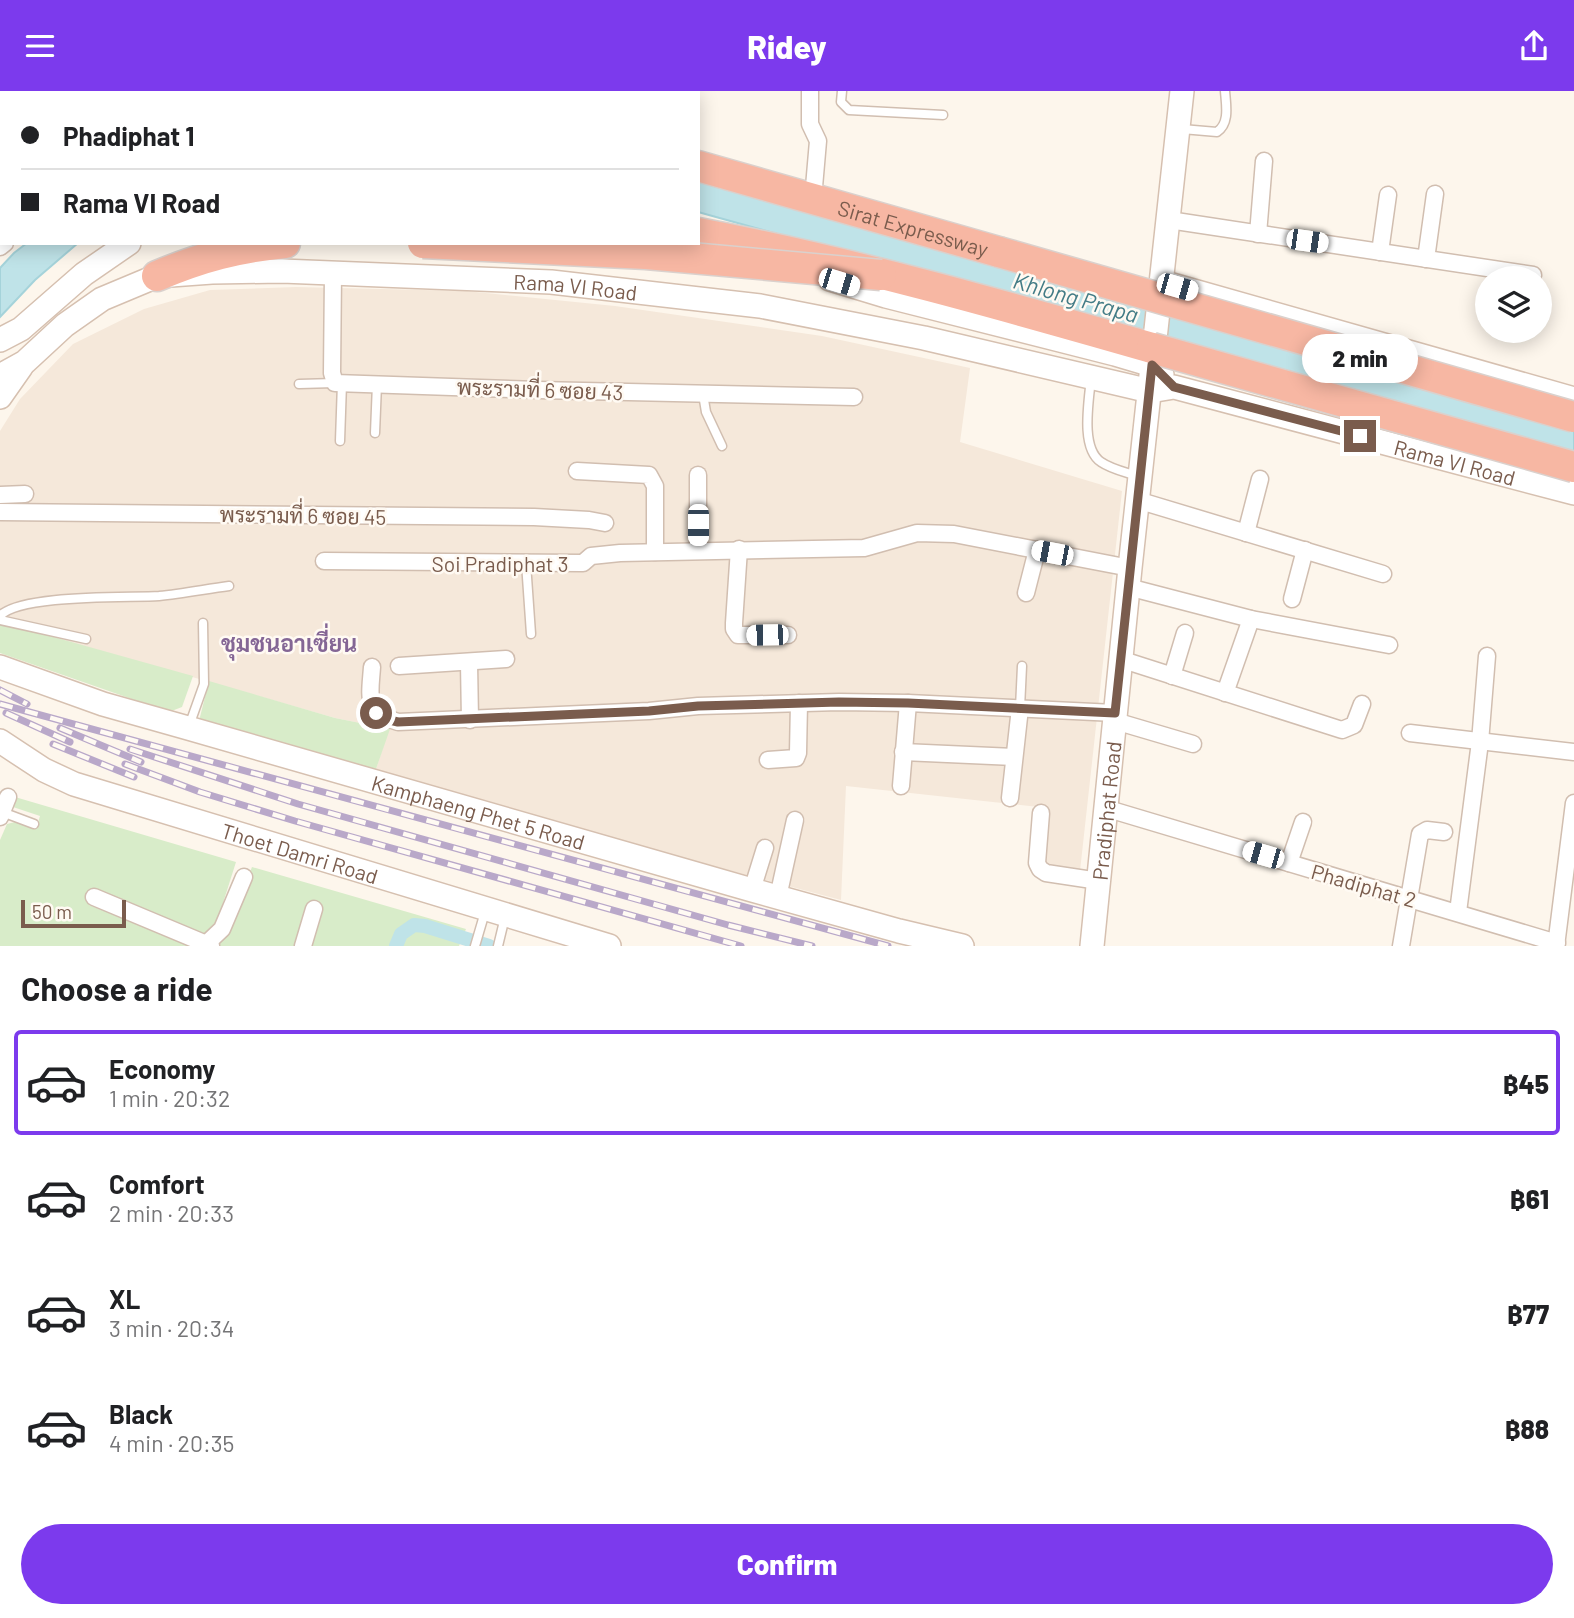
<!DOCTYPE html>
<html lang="en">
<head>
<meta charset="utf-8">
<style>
	:root { --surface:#fff; --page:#f2f2f2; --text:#202124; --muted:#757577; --line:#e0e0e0; --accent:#7c3aed }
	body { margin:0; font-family:Barlow,Sarabun,sans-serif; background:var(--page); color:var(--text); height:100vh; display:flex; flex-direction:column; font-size:26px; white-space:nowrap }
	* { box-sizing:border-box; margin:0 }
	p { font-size:23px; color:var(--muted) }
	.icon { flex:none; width:38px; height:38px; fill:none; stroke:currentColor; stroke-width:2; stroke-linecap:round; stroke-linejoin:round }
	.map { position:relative; height:855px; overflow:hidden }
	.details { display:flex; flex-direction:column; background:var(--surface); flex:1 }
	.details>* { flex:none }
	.guide { position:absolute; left:0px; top:0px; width:700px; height:154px; box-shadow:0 4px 18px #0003; display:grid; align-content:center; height:154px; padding:0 21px; background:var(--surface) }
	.buttons { position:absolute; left:1475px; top:175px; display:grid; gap:14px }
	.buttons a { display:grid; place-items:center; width:77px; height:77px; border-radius:50%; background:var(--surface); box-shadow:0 4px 18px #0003; font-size:35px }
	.scale { position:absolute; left:21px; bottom:18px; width:105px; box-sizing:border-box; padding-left:7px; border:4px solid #7a5c4d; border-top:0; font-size:19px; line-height:24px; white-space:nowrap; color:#7a5c4d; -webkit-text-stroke:5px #fffaf3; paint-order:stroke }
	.end { position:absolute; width:32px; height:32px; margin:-16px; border:9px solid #7a5c4d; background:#fff; box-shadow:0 0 0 4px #fff }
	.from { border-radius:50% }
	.bubble { position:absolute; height:49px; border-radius:24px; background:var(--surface); box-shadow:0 4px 18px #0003; font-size:23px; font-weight:800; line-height:49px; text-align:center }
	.car { position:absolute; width:21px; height:42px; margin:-21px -10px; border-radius:9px; box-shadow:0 0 5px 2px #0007; background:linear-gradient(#fff 24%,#345 0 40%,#fff 0 76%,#345 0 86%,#fff 0) }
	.guide b { display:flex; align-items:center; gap:24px; height:66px; font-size:26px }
	.guide b+b { border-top:2px solid var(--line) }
	.guide i { width:18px; height:18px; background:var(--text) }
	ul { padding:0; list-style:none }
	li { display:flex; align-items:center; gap:21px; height:105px; margin:0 14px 10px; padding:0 7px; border:4px solid transparent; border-radius:7px }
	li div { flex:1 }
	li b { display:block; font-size:26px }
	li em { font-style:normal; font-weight:800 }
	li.selected { border-color:var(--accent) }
	li>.icon { width:63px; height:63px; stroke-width:1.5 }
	h2 { padding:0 21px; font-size:32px; line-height:84px }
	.primary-button { display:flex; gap:14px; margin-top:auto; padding:14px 21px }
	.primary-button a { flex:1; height:80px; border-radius:42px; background:var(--accent); color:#fff; font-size:28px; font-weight:800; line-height:80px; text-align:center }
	header { display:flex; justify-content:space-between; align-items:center; height:91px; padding:0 21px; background:var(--accent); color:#fff; font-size:32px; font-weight:800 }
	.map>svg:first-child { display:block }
</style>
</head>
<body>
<header><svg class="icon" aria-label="menu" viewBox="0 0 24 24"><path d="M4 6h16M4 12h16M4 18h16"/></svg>Ridey<svg class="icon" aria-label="share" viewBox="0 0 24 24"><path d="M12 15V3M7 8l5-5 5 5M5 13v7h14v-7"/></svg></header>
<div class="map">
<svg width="1574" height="855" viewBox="0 0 1574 855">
	<rect width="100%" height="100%" fill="#fdf6ec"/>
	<path fill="#f5e8da" d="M296 196 466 200 615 215 822 245 970 277 960 351 1122 400 1080 780 1044 775 1048 717 846 695 841 809 560 734 376 678 389 638 335 627 0 531V340L20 308 73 253 144 218 210 199Z"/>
	<g fill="#d8ecc9">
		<path d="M0 531 193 585 182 616 169 621 0 562Z"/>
		<path d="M209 590 335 627 390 638 376 678 199 630Z"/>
		<path d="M15 706 236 771 216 834 202 845 92 801 89 814 193 855H0V749L7 733 15 731 36 738 40 725 13 716Z"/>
		<path d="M252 776 466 838 459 855H216L224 846Z"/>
	</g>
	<g fill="#bfe3e8" stroke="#a5d3da" stroke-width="2">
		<path d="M698 85 1574 330V365L698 121Z"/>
		<path d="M27 152H78L35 189 0 226V177L14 162Z"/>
	</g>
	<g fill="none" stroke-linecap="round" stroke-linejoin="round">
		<path stroke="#bfe3e8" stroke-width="14" d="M396 855 401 843 414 834 425 835 489 855"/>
		<defs>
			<g id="lane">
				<path d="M842 0 841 11 849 19 943 24"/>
				<path d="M1182 38 1217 41C1230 32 1226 14 1225 0"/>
				<path d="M1091 287C1089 310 1080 357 1101 371 1111 378 1125 381 1137 385"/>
				<path d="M299 293 335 292"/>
				<path d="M703 303 706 321 722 355"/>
				<path d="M375 342 377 293"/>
				<path d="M340 350 342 292"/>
				<path d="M526 472 531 543"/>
				<path d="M0 525C20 503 127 507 159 505 182 503 206 498 229 495"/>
				<path d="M0 529 86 548"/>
				<path d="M1020 617 1022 575"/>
				<path d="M189 635 204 593 203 532"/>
				<path d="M2 721 34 733"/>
				<path d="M475 855 485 821"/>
				<path d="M498 855 505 826"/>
			</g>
			<g id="street">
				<path d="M810 0V33L818 50 814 96"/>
				<path d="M624 2V0"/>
				<path d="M1169 129 1533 184"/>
				<path d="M1258 143 1264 70"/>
				<path d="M0 156 5 152"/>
				<path d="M1380 161 1388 104"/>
				<path d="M1426 168 1435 103"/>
				<path d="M333 182 332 282 335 292 538 299 854 306"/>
				<path d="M577 380 649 384 655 395V461"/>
				<path d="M698 384V459"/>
				<path d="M0 404 25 403"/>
				<path d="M1137 409 1383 483"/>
				<path d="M0 421 534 426 589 429 605 432"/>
				<path d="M1246 442 1260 388"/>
				<path d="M739 458 734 532V538L738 544H788"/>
				<path d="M324 470 583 472 591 465 620 462 864 457 917 442 954 443 1130 477"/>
				<path d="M1128 496 1251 528 1389 554"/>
				<path d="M1026 502 1037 459"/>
				<path d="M1292 508 1305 459"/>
				<path d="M1120 568 1342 639 1354 634 1362 613"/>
				<path d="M469 572 470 629"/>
				<path d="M399 575 506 568"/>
				<path d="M372 576C370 606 364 621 398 631L649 620 698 615 839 611 908 612 1115 622"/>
				<path d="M1172 585 1185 542"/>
				<path d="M1225 602 1251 528"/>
				<path d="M1115 630 1193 653"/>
				<path d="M1410 642 1574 661"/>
				<path d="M903 661 1014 666"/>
				<path d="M768 669 796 667 798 662 799 612"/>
				<path d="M901 695 908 612"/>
				<path d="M1010 707 1020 617"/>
				<path d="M1105 717 1557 852"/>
				<path d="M1041 722 1037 772 1040 778 1046 782 1099 790"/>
				<path d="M0 726 8 706"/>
				<path d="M1289 772 1303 731"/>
				<path d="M752 799 765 757"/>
				<path d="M94 806 211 855"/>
				<path d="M778 806 795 729"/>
				<path d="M1458 821 1480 651 1487 565"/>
				<path d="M204 855 222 838 244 786"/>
				<path d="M303 855 314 818"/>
				<path d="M1401 855 1420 743 1427 739 1444 741"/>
				<path d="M1556 855 1574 712"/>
			</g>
			<g id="secondary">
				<path d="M341 0 343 2"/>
				<path d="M830 188 886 205 1115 263 1152 274 1162 284"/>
				<path d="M1162 191 1574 308"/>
				<path d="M0 249 21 238 84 183 129 152"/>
				<path id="s1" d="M0 285 25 271 65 234 102 208 157 185 212 181 282 180 551 191 760 215 924 247 1150 300 1174 296 1574 402"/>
				<path d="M0 306 21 276"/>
				<path id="s2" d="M0 576 103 613 188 637 752 799 899 840 962 855"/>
				<path id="s3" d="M0 650 44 679 74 693 609 855"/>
				<path id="s4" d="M1092 855 1130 477 1182 0"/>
			</g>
			<g id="highway">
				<path d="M296 0 321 2"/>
				<path d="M469 0 473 2"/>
				<path id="s5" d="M698 75 999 161"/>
				<path d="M0 109H2"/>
				<path d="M698 142C851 171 1002 214 1152 257"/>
				<path d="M157 185C202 166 237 157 285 152"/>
			</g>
		</defs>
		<use href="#lane" stroke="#d1beb0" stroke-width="11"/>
		<use href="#street" stroke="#d1beb0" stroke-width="19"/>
		<use href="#secondary" stroke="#d6c0b0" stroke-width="26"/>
		<use href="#highway" stroke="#dad1cd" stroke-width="33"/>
		<use href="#lane" stroke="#fff" stroke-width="8"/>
		<use href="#street" stroke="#fff" stroke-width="16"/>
		<use href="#secondary" stroke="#fff" stroke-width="23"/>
		<use href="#highway" stroke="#f7b7a3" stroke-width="30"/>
		<defs>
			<g id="rail">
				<path d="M0 599 27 613"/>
				<path d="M0 613 888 855"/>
				<path d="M6 622 70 651"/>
				<path d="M60 637 141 671"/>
				<path d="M53 653 134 686"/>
				<path d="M130 658 298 713 728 834 812 855"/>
				<path d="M125 673 200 701 295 730 741 855"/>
			</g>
		</defs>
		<use href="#rail" stroke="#b9a8c9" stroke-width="7"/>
		<use href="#rail" stroke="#fffaf3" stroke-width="4.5" stroke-dasharray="13" stroke-linecap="butt"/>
		<defs>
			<g id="highway-bridge">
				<path d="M423 152 646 163 881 184"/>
				<path d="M999 161 1574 326"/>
				<path d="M1152 257 1574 376"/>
			</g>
		</defs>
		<use href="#highway-bridge" stroke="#dad1cd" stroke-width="33" stroke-linecap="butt"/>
		<use href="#highway-bridge" stroke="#f7b7a3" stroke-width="30"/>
	</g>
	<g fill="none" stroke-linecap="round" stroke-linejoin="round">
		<path stroke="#7a5c4d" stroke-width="9" d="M376 622 385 628 398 631 649 620 698 615 839 611 908 612 1115 622 1152 274 1174 296 1360 345"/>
	</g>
	<g text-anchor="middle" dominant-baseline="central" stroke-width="5" stroke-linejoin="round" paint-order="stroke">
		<g font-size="21" fill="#7a5c4d" stroke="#fffaf3">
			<text stroke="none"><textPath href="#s5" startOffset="224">Sirat Expressway</textPath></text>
			<text stroke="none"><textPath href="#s1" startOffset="607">Rama VI Road</textPath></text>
			<text transform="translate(540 298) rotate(2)">พระรามที่ 6 ซอย 43</text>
			<text stroke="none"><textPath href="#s1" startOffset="1507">Rama VI Road</textPath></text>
			<text transform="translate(303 424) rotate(1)">พระรามที่ 6 ซอย 45</text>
			<text x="500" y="472">Soi Pradiphat 3</text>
			<text stroke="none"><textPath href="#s4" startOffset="136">Pradiphat Road</textPath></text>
			<text stroke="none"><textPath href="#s2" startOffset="500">Kamphaeng Phet 5 Road</textPath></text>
			<text stroke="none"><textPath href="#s3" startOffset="322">Thoet Damri Road</textPath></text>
			<text transform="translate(1364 794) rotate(16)">Phadiphat 2</text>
		</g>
		<g font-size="23" font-style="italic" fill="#437c86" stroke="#fffaf3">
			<text transform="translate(1076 206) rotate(16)">Khlong Prapa</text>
		</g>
		<g font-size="23" font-weight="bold" fill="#846695" stroke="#fffaf3">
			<text x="289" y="552">ชุมชนอาเซี่ยน</text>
		</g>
	</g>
</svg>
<div class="buttons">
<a><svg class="icon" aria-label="layers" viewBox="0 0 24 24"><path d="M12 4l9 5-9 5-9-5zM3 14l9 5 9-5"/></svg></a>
</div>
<div class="scale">50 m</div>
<i class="end from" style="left:376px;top:622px"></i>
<i class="end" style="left:1360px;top:345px"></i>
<div class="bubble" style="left:1302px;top:243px;width:116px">2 min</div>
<i class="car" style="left:1307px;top:150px;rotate:98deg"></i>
<i class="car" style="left:839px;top:191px;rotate:107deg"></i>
<i class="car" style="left:1177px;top:196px;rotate:106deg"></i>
<i class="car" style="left:698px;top:434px;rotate:180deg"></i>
<i class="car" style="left:1052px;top:462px;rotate:281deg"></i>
<i class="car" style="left:767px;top:544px;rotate:269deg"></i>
<i class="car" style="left:1263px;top:764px;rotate:286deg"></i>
<div class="guide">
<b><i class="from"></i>Phadiphat 1</b>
<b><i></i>Rama VI Road</b>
</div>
</div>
<section class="details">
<h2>Choose a ride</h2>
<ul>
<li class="selected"><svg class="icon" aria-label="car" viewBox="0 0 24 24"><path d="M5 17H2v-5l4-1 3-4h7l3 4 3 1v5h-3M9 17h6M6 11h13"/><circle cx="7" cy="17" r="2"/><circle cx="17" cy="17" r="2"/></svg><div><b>Economy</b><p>1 min · 20:32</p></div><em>฿45</em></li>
<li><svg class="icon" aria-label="car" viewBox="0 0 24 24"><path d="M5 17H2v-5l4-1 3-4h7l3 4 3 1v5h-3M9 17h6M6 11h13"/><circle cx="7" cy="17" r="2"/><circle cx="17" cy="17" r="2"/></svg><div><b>Comfort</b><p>2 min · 20:33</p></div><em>฿61</em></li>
<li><svg class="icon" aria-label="car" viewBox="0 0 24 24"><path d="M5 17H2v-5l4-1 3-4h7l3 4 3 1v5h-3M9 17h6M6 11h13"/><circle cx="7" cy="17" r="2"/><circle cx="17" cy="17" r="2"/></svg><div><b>XL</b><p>3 min · 20:34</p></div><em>฿77</em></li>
<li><svg class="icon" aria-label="car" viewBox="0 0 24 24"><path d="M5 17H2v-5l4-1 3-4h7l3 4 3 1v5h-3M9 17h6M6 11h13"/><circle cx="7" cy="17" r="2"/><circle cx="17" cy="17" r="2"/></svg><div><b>Black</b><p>4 min · 20:35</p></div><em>฿88</em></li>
</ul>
<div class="primary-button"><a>Confirm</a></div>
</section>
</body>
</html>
